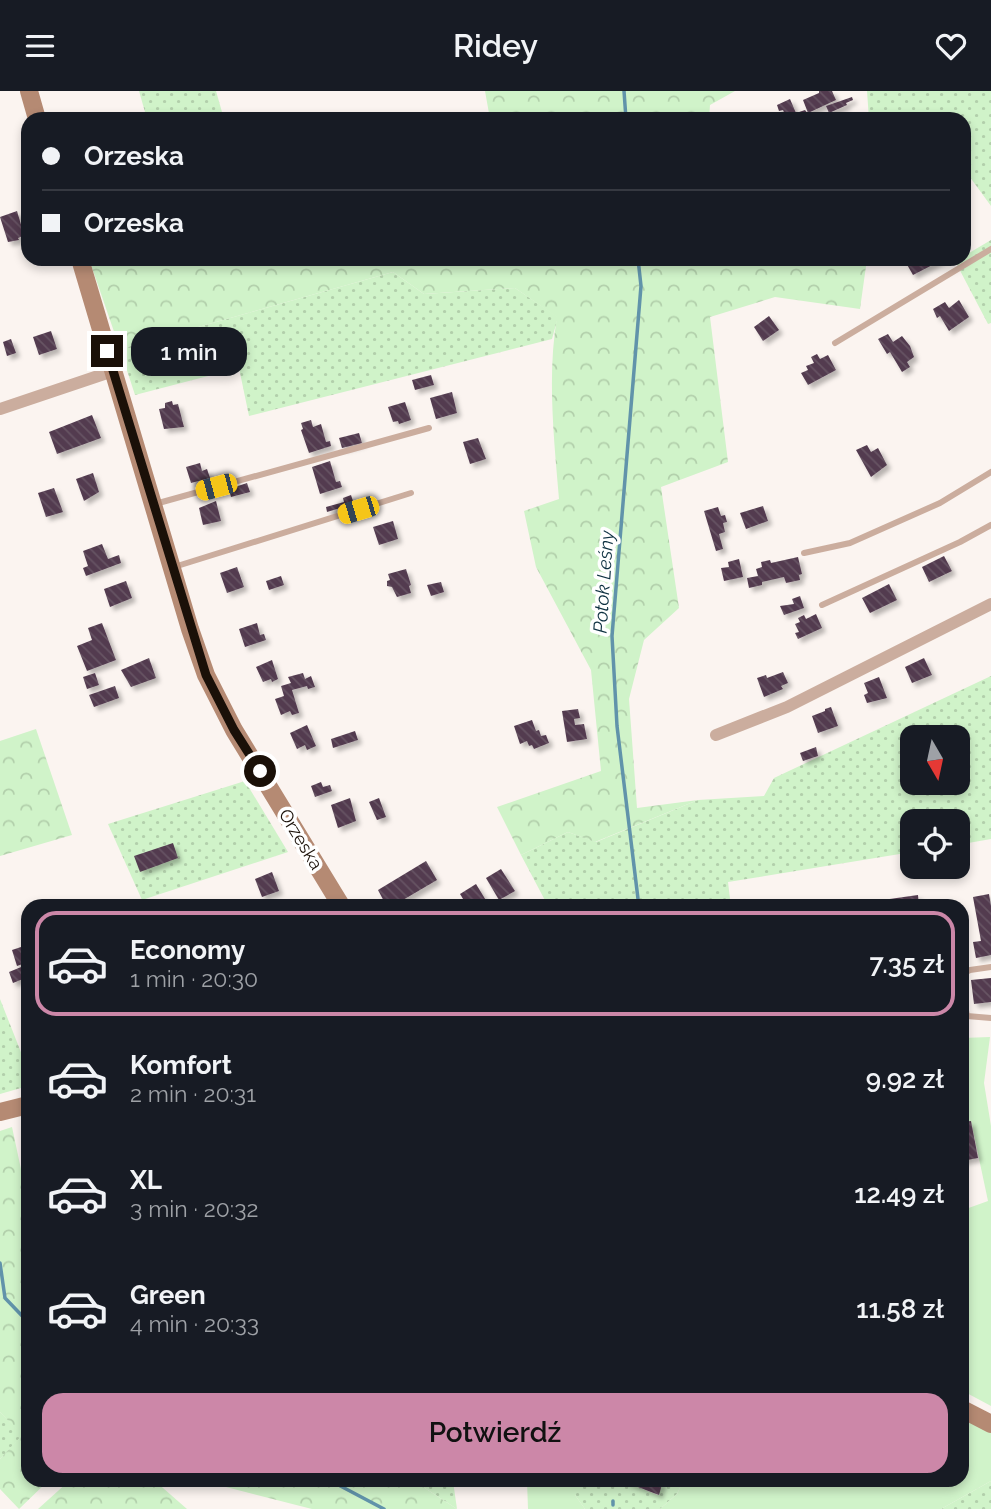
<!DOCTYPE html>
<html lang="pl">
<head>
<meta charset="utf-8">
<style>
	:root { --surface:#171b24; --page:#242831; --text:#f1f3f6; --muted:#9ea1a6; --line:#363941; --accent:#cc87a8 }
	body { margin:0; font-family:Raleway,sans-serif; background:var(--page); color:var(--text); height:100vh; display:flex; flex-direction:column; font-size:26px; white-space:nowrap }
	* { box-sizing:border-box; margin:0 }
	p { font-size:23px; color:var(--muted) }
	.icon { flex:none; width:38px; height:38px; fill:none; stroke:currentColor; stroke-width:2; stroke-linecap:round; stroke-linejoin:round }
	.map { position:relative; flex:1; overflow:hidden }
	.details { position:absolute; left:21px; top:808px; width:948px; height:588px; display:flex; flex-direction:column; background:var(--surface); border-radius:21px; box-shadow:0 4px 10px #0003 }
	.details>* { flex:none }
	.guide { position:absolute; left:21px; top:21px; width:950px; height:154px; border-radius:21px; box-shadow:0 4px 10px #0003; display:grid; align-content:center; height:154px; padding:0 21px; background:var(--surface) }
	.needle { width:46px; rotate:171deg }
	.controls { position:absolute; left:900px; top:634px; display:grid; gap:14px }
	.controls a { display:grid; place-items:center; width:70px; height:70px; border-radius:14px; background:var(--surface); box-shadow:0 4px 10px #0003; font-size:35px }
	.end { position:absolute; width:32px; height:32px; margin:-16px; border:9px solid #1a1008; background:#fff; box-shadow:0 0 0 4px #fff }
	.from { border-radius:50% }
	.bubble { position:absolute; height:49px; border-radius:21px; background:var(--surface); box-shadow:0 4px 10px #0003; font-size:23px; font-weight:600; line-height:49px; text-align:center }
	.car { position:absolute; width:21px; height:42px; margin:-21px -10px; border-radius:9px; box-shadow:0 0 5px 2px #0007; background:linear-gradient(#f5c518 24%,#345 0 40%,#f5c518 0 76%,#345 0 86%,#f5c518 0) }
	.guide b { display:flex; align-items:center; gap:24px; height:66px; font-size:26px }
	.guide b+b { border-top:2px solid var(--line) }
	.guide i { width:18px; height:18px; background:var(--text) }
	ul { padding:12px 0 0; list-style:none }
	li { display:flex; align-items:center; gap:21px; height:105px; margin:0 14px 10px; padding:0 7px; border:4px solid transparent; border-radius:21px }
	li div { flex:1 }
	li b { display:block; font-size:26px }
	li em { font-style:normal; font-weight:600 }
	li.active { border-color:var(--accent) }
	li>.icon { width:63px; height:63px; stroke-width:1.5 }
	.action { display:flex; gap:14px; margin-top:auto; padding:14px 21px }
	.action a { flex:1; height:80px; border-radius:21px; background:var(--accent); color:#111; font-size:28px; font-weight:600; line-height:80px; text-align:center }
	header { display:flex; justify-content:space-between; align-items:center; height:91px; padding:0 21px; background:var(--surface); font-size:32px; font-weight:600 }
	.map>svg:first-child { display:block }
</style>
</head>
<body>
<header><svg class="icon" aria-label="menu" viewBox="0 0 24 24"><path d="M4 6h16M4 12h16M4 18h16"/></svg>Ridey<svg class="icon" aria-label="heart" viewBox="0 0 24 24"><path d="M12 20l-8-8c-3-5 5-10 8-4 3-6 11-1 8 4z"/></svg></header>
<div class="map">
<svg width="991" height="1418" viewBox="0 0 991 1418">
	<defs>
		<pattern id="grass-dots" width="8" height="8" patternUnits="userSpaceOnUse" patternTransform="scale(1.75)"><rect width="8" height="8" fill="#d0f3c9"/><path d="M2 2h.1M6 6h.1" fill="none" stroke="#b2cfab" stroke-width="1.8" stroke-linecap="round"/></pattern>
		<pattern id="forest-crowns" width="20" height="18" patternUnits="userSpaceOnUse" patternTransform="scale(1.75)"><rect width="20" height="18" fill="#d0f3c9"/><path d="M2 6a3 3 0 1 1 6 0M12 15a3 3 0 1 1 6 0" fill="none" stroke="#b2cfab"/></pattern>
		<pattern id="building-back-hatch" width="6" height="6" patternUnits="userSpaceOnUse" patternTransform="scale(1.75)"><rect width="6" height="6" fill="#523b4f"/><path d="M-1 5l2 2M0 0l6 6M5-1l2 2" fill="none" stroke="#675463"/></pattern>
		<filter id="shadow"><feDropShadow dx="4" dy="4" stdDeviation="2" flood-color="#0004"/></filter>
	</defs>
	<rect width="100%" height="100%" fill="#fbf4f0"/>
	<g fill="url(#grass-dots)" fill-rule="evenodd">
		<path d="M139 0H216L224 28H147Z"/>
		<path d="M867 0H991V115L964 78V28H869Z"/>
		<path d="M991 149V232L988 233 955 170 964 168V165Z"/>
		<path d="M393 181 424 203 515 197 558 226 552 248 249 325 239 277 135 304 120 258Z"/>
		<path d="M991 585V748L957 754V730H912V761L728 791 731 816 548 815 521 764 568 741 596 751 698 709 764 705 774 687ZM912 646H957V691H912Z"/>
		<path d="M245 690 288 761 142 809 108 733Z"/>
		<path d="M0 908 28 979V995L0 1003Z"/>
		<path d="M0 1321 23 1344 0 1368Z"/>
		<path d="M414 1390H453L457 1418Z"/>
		<path d="M575 1390H622L658 1404 663 1390H683L677 1403 660 1418H585L575 1404Z"/>
		<path d="M991 1390V1418H941Z"/>
	</g>
	<g fill="url(#forest-crowns)">
		<path d="M485 0H735L710 14 709 28H490Z"/>
		<path d="M89 168H759L760 171 766 168H867L860 218 775 206 710 226 728 371 661 396 679 517 644 549 629 608 637 717 698 709 595 751 568 741 521 764 497 716 601 680 591 579 536 476 524 420 559 408C554 348 547 285 557 226L515 197 424 203 393 181 120 258Z"/>
		<path d="M36 638 72 744 0 765V650Z"/>
		<path d="M12 1036 28 1111V1390H48L19 1418 0 1398V1368L22 1344 0 1321V1040Z"/>
		<path d="M69 1390H155L187 1418H38Z"/>
		<path d="M219 1390H414L457 1418H312L226 1396Z"/>
	</g>
	<g fill="#d0f3c9">
		<path d="M990 946 984 992 991 1035V1315L963 1300V1119L988 1110 971 1030 963 1031 962 947Z"/>
		<path d="M963 1327 991 1342V1390L941 1418H660L677 1403 683 1390H962Z"/>
		<path d="M527 1390H575V1404L585 1418H528Z"/>
	</g>
	<g fill="none" stroke-linecap="round" stroke-linejoin="round">
		<g stroke="#6193aa" stroke-width="3.5">
			<path d="M624 0 626 28"/>
			<path d="M638 168 641 195 612 545 617 635 639 816"/>
			<path d="M0 1172 5 1207 28 1231"/>
			<path d="M331 1390 384 1418"/>
			<path d="M613 1414V1410"/>
		</g>
	</g>
	<g fill="url(#building-back-hatch)" filter="url(#shadow)">
		<path d="M819 0H832L836 9 808 22 803 9 819 2Z"/>
		<path d="M852 6 853 9 846 12 847 14 829 22 826 15Z"/>
		<path d="M790 8 796 22 805 19 809 24 802 28H787L783 19 779 20 777 14Z"/>
		<path d="M17 120 22 137 25 136 28 143 18 147 19 149 8 151 0 126Z"/>
		<path d="M909 168H944L913 184 905 170Z"/>
		<path d="M959 209 969 226 949 240 940 225 937 227 933 218 945 211 949 217Z"/>
		<path d="M769 225 779 239 763 250 754 236Z"/>
		<path d="M51 240 57 258 39 264 33 246Z"/>
		<path d="M888 243 893 251 902 245 910 255 914 266 907 271 910 276 902 281 890 261 887 263 878 248Z"/>
		<path d="M11 248 16 262 7 265 3 251Z"/>
		<path d="M817 263 820 268 828 264 836 279 808 294 801 282 808 279 806 275 814 272 811 266Z"/>
		<path d="M431 284 434 294 415 299 412 289Z"/>
		<path d="M452 301 457 322 436 328 430 307Z"/>
		<path d="M172 310 173 314 178 313 184 336 164 338 159 318 165 317V312Z"/>
		<path d="M405 311 411 329 399 333 398 330 393 331 388 316Z"/>
		<path d="M92 324 101 347 57 363 49 341Z"/>
		<path d="M311 329 313 336 321 333 326 351 330 350 331 355 309 362 301 339 303 338 301 332Z"/>
		<path d="M359 342 362 352 342 357 339 347Z"/>
		<path d="M478 347 486 368 470 373 463 351Z"/>
		<path d="M867 354 871 361 878 357 887 374 871 386 856 359Z"/>
		<path d="M330 370 336 391 340 390 342 396 320 403 312 376Z"/>
		<path d="M200 372 202 380 207 378 210 387 191 392 186 376Z"/>
		<path d="M93 382 99 401 84 410 76 388Z"/>
		<path d="M247 392 250 401 231 406 229 398Z"/>
		<path d="M54 397 63 421 46 426 38 402Z"/>
		<path d="M351 404 354 413 327 421 326 416 344 411 343 407Z"/>
		<path d="M216 410 221 430 203 434 199 417Z"/>
		<path d="M763 415 768 430 746 438 740 422Z"/>
		<path d="M718 416 721 425 725 424 727 431 723 432 725 441 719 443 723 458 716 460 704 420Z"/>
		<path d="M393 430 398 448 379 454 373 436Z"/>
		<path d="M102 453 108 468 119 464 121 472 86 485 83 477 88 475 83 460Z"/>
		<path d="M944 465 952 480 929 491 922 476Z"/>
		<path d="M798 466 802 483 799 484 800 489 786 492 784 486 762 491V494L749 497 747 487 758 485 756 478 762 476 761 471 770 469 771 472Z"/>
		<path d="M739 468 743 486 724 490 721 477 729 476 728 471Z"/>
		<path d="M237 476 244 496 227 502 220 482Z"/>
		<path d="M406 478 411 494 409 495 411 502 397 506 392 496 387 495V490L390 489 388 483Z"/>
		<path d="M281 485 284 494 269 499 266 490Z"/>
		<path d="M126 490 132 507 110 516 104 498Z"/>
		<path d="M441 491 444 501 431 505 427 494Z"/>
		<path d="M889 493 897 509 870 522 862 507Z"/>
		<path d="M800 505 804 517 784 524 780 515 794 513 792 508Z"/>
		<path d="M816 523 822 537 798 548 795 542 799 541 795 533 800 531 798 527 804 524 806 528Z"/>
		<path d="M102 532 116 569 87 580 77 555 92 549 88 537Z"/>
		<path d="M257 532 260 544 264 543 266 549 245 556 239 538Z"/>
		<path d="M149 567 156 587 131 596 121 579Z"/>
		<path d="M924 567 932 584 912 592 905 576Z"/>
		<path d="M272 569 278 588 272 591 271 588 263 591 256 576Z"/>
		<path d="M783 581 788 592 781 595 783 598 764 606 757 587 766 584 767 587Z"/>
		<path d="M95 582 99 594 87 598 83 586Z"/>
		<path d="M303 582 305 588 311 585 315 596 308 598 307 595 292 599 299 622 292 624 290 620 281 624 275 608 284 605 281 595 291 592 288 586Z"/>
		<path d="M879 586 887 607 867 612 864 604 868 602 864 592Z"/>
		<path d="M115 595 119 607 94 616 89 604Z"/>
		<path d="M831 616 838 635 818 642 812 625 825 620V618Z"/>
		<path d="M578 618 580 627 574 628 575 634 584 633 587 648 567 651 562 620Z"/>
		<path d="M532 629 536 640 539 639 541 645 546 644 549 652 534 658 532 654 529 655 527 650 520 653 514 635Z"/>
		<path d="M307 634 316 655 307 659 305 654 297 658 290 642Z"/>
		<path d="M355 640 358 649 333 657 331 648Z"/>
		<path d="M816 656 818 665 803 670 800 662Z"/>
		<path d="M321 691 323 696 330 694 332 700 315 706 311 695Z"/>
		<path d="M350 707 356 730 338 737 331 714Z"/>
		<path d="M379 707 386 726 377 729 369 711Z"/>
		<path d="M173 752 178 767 140 781 134 765Z"/>
		<path d="M426 770 437 789 391 816H387L378 799Z"/>
		<path d="M501 778 515 800 499 809 486 787Z"/>
		<path d="M272 781 279 800 262 806 255 788Z"/>
		<path d="M476 793 490 816H468L460 803Z"/>
		<path d="M989 803 991 815V864L976 867 973 851 981 850 973 806Z"/>
		<path d="M918 804 919 816H847V814Z"/>
		<path d="M27 854 28 871 17 875 12 859Z"/>
		<path d="M26 874 28 886 13 892 9 881Z"/>
		<path d="M991 887V911L974 913 971 889Z"/>
		<path d="M971 1030 978 1067 962 1070V1031Z"/>
		<path d="M622 1390H663L659 1404Z"/>
	</g>
	<g fill="none" stroke-linecap="round" stroke-linejoin="round">
		<g stroke="#cbad9e" stroke-width="6">
			<path d="M835 252 991 158"/>
			<path d="M155 413 429 337"/>
			<path d="M804 462 850 452 940 412 991 381"/>
			<path d="M174 476 411 402"/>
			<path d="M822 514 960 451 991 434"/>
			<path d="M962 883 970 879 991 876"/>
			<path d="M962 899 967 925 991 927"/>
		</g>
		<g stroke="#cbad9e" stroke-width="12">
			<path d="M0 318 113 280"/>
			<path d="M716 644 787 616 991 513"/>
		</g>
		<g stroke="#b58a73" stroke-width="18">
			<path d="M29 0 37 28"/>
			<path d="M80 168 190 538 206 584 234 639 342 816"/>
			<path d="M0 1021 28 1014"/>
			<path d="M962 1318 991 1333"/>
		</g>
	</g>
	<g fill="none" stroke-linecap="round" stroke-linejoin="round">
		<path stroke="#1a1008" stroke-width="9" d="M107 260 206 584 234 639 260 680"/>
	</g>
	<g text-anchor="middle" dominant-baseline="central" stroke-width="7" stroke-linejoin="round" paint-order="stroke">
		<g font-size="18" fill="#1a1008" stroke="#fff">
			<text transform="translate(301 748) rotate(59)">Orzeska</text>
		</g>
		<g font-size="19" font-style="italic" fill="#0d3040" stroke="#fff">
			<text transform="translate(603 491) rotate(-86)">Potok Leśny</text>
		</g>
	</g>
</svg>
<div class="controls">
<a><svg class="needle" viewBox="-14 -14 28 28"><path d="M0-13l5 13h-10z" fill="#e53935"/><path d="M0 13l5-13h-10z" fill="#9ea1a6"/></svg></a>
<a><svg class="icon" aria-label="locate" viewBox="0 0 24 24"><circle cx="12" cy="12" r="6"/><path d="M12 2v4M12 18v4M2 12h4M18 12h4"/></svg></a>
</div>
<i class="end from" style="left:260px;top:680px"></i>
<i class="end" style="left:107px;top:260px"></i>
<div class="bubble" style="left:131px;top:236px;width:116px">1 min</div>
<i class="car" style="left:216px;top:396px;rotate:255deg"></i>
<i class="car" style="left:358px;top:419px;rotate:253deg"></i>
<div class="guide">
<b><i class="from"></i>Orzeska</b>
<b><i></i>Orzeska</b>
</div>
<section class="details">
<ul>
<li class="active"><svg class="icon" aria-label="car" viewBox="0 0 24 24"><path d="M5 17H2v-5l4-1 3-4h7l3 4 3 1v5h-3M9 17h6M6 11h13"/><circle cx="7" cy="17" r="2"/><circle cx="17" cy="17" r="2"/></svg><div><b>Economy</b><p>1 min · 20:30</p></div><em>7.35 zł</em></li>
<li><svg class="icon" aria-label="car" viewBox="0 0 24 24"><path d="M5 17H2v-5l4-1 3-4h7l3 4 3 1v5h-3M9 17h6M6 11h13"/><circle cx="7" cy="17" r="2"/><circle cx="17" cy="17" r="2"/></svg><div><b>Komfort</b><p>2 min · 20:31</p></div><em>9.92 zł</em></li>
<li><svg class="icon" aria-label="car" viewBox="0 0 24 24"><path d="M5 17H2v-5l4-1 3-4h7l3 4 3 1v5h-3M9 17h6M6 11h13"/><circle cx="7" cy="17" r="2"/><circle cx="17" cy="17" r="2"/></svg><div><b>XL</b><p>3 min · 20:32</p></div><em>12.49 zł</em></li>
<li><svg class="icon" aria-label="car" viewBox="0 0 24 24"><path d="M5 17H2v-5l4-1 3-4h7l3 4 3 1v5h-3M9 17h6M6 11h13"/><circle cx="7" cy="17" r="2"/><circle cx="17" cy="17" r="2"/></svg><div><b>Green</b><p>4 min · 20:33</p></div><em>11.58 zł</em></li>
</ul>
<div class="action"><a>Potwierdź</a></div>
</section>
</div>
</body>
</html>
